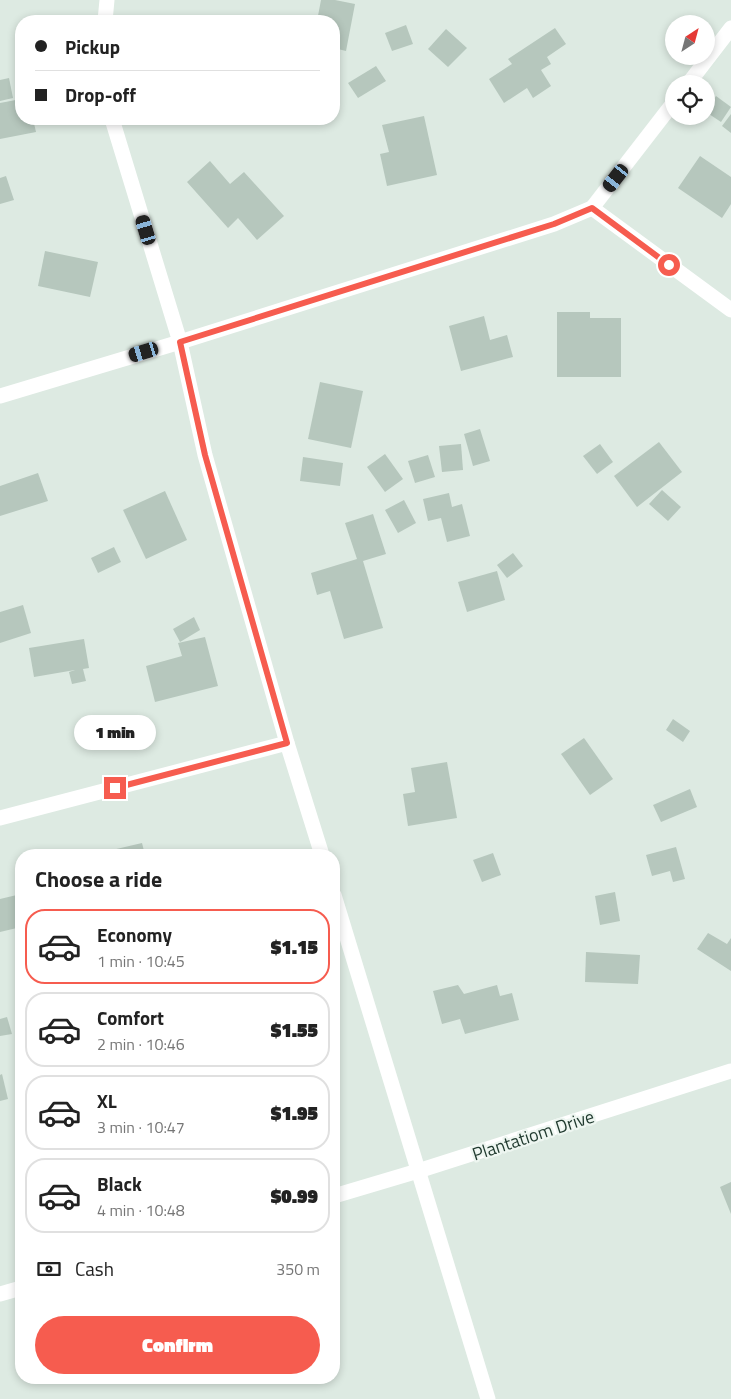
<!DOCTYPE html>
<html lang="en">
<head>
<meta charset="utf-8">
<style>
	:root { --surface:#fff; --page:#f2f2f2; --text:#222; --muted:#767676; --line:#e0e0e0; --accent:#f65c4f }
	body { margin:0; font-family:"Titillium Web",sans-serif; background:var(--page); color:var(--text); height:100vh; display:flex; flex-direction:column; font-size:19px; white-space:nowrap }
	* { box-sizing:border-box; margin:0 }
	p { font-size:16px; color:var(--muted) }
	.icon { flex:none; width:28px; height:28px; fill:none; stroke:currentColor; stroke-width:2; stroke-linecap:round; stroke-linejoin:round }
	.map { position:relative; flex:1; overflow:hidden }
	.panel { position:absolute; left:15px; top:849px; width:325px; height:535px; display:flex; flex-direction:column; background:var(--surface); border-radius:20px; box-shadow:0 2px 8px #0003 }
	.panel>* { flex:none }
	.guide { position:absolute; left:15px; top:15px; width:325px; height:110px; border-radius:20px; box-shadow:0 2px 8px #0003; display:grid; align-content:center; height:110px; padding:0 20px; background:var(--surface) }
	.needle { width:32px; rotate:36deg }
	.controls { position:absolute; left:665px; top:15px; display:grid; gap:10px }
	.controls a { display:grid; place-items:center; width:50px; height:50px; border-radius:50%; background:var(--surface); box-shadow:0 2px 8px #0003; font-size:25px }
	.end { position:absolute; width:22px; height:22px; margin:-11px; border:6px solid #f65c4f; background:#fff; box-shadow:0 0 0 2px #fff }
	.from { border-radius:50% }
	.bubble { position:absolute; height:35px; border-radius:18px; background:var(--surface); box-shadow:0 2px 8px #0003; font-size:16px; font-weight:800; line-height:35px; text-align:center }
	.car { position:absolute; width:15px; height:30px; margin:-15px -8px; border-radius:6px; box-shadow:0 0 4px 1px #0007; background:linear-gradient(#222 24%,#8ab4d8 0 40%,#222 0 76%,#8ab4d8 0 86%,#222 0) }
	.guide b { display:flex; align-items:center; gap:18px; height:48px; font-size:19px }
	.guide b+b { border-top:1px solid var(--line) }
	.guide i { width:12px; height:12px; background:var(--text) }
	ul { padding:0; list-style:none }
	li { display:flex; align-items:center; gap:15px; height:75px; margin:0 10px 8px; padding:0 10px; border:2px solid var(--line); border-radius:20px }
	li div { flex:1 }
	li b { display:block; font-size:19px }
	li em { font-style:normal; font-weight:800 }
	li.on { border-color:var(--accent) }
	li>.icon { width:45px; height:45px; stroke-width:1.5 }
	h2 { padding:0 20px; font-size:22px; line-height:60px }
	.pay { display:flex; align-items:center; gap:12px; height:55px; padding:0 20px; font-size:19px }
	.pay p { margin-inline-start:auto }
	.primary-button { display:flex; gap:10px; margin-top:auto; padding:10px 20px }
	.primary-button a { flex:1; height:58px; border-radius:30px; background:var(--accent); color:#fff; font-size:20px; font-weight:800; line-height:58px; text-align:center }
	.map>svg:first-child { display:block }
</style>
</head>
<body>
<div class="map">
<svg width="731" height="1399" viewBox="0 0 731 1399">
	<rect width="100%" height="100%" fill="#ddeae2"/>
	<g fill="#b6c7bd">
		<path d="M321 0H335L355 4 346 51 334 48V21H317Z"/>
		<path d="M406 25 413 44 392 51 385 33Z"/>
		<path d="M555 28 566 44 547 57 551 64 541 70 551 86 533 98 527 88 504 103 489 79 512 64 508 59Z"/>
		<path d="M446 29 467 48 448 67 428 49Z"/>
		<path d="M376 66 386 81 358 98 348 83Z"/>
		<path d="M9 78 13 98 0 101V80Z"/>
		<path d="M716 96 731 107 721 122 706 112Z"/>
		<path d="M21 99V119H33L36 132 0 139V103Z"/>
		<path d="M731 114V133L722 126Z"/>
		<path d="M424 116 437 175 387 186 380 154 389 152 382 125Z"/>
		<path d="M700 156 731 177V204L722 218 678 188Z"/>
		<path d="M210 161 230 184 244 172 284 216 257 240 238 218 228 228 187 182Z"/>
		<path d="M6 176 14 200 0 204V178Z"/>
		<path d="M45 251 98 262 90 297 38 286Z"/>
		<path d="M557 312H590V318H621V377H557Z"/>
		<path d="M484 316 490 340 507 335 513 357 461 371 449 326Z"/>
		<path d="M320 382 363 391 351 448 308 439Z"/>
		<path d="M480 429 490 461 473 466 464 434Z"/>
		<path d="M659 442 682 472 637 507 614 476Z"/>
		<path d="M461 444 463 470 442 472 439 446Z"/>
		<path d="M600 444 613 462 597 474 583 456Z"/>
		<path d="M385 454 403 479 385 492 367 467Z"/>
		<path d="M428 455 435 477 415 483 408 461Z"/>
		<path d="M303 457 343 463 340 486 300 481Z"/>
		<path d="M38 473 48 501 0 516V486Z"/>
		<path d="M662 490 681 507 668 521 649 504Z"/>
		<path d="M165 491 187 540 146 559 123 510Z"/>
		<path d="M449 493 452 507 462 504 470 536 447 542 441 518 428 521 423 499Z"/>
		<path d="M404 500 416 523 398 533 385 510Z"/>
		<path d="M373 514 386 554 363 561 383 628 344 639 330 591 317 595 311 573 357 559 345 523Z"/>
		<path d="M114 547 121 562 98 573 91 558Z"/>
		<path d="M513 553 523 566 507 578 497 565Z"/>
		<path d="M497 571 505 600 467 612 458 582Z"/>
		<path d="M23 605 31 633 0 643V612Z"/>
		<path d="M194 617 200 630 180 642 173 629Z"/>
		<path d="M205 637 218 686 155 702 146 666 182 656 178 643Z"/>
		<path d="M84 639 89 668 83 669 86 681 72 684 69 672 75 670 34 677 29 648Z"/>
		<path d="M673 719 690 731 683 742 666 730Z"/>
		<path d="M584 738 613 779 590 795 561 754Z"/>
		<path d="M447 762 457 818 408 826 403 794 415 792 411 768Z"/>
		<path d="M690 789 697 807 661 822 653 805Z"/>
		<path d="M142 843 145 855H95V854Z"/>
		<path d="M676 847 685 879 673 882 670 871 652 876 646 855Z"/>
		<path d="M262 850 264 855H249Z"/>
		<path d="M493 853 501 875 482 882 473 860Z"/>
		<path d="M615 892 620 921 600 925 595 896Z"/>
		<path d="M21 894V927L0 932V899Z"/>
		<path d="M708 933 727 944 731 938V971L697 949Z"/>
		<path d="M586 952 640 955 638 984 585 982Z"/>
		<path d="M458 985 464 994 497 985 500 996 512 993 519 1020 465 1034 460 1019 442 1024 433 991Z"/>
		<path d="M7 1017 12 1034 0 1036V1019Z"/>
		<path d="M2 1074 8 1099 0 1101V1075Z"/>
		<path d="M731 1182V1214L720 1187Z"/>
	</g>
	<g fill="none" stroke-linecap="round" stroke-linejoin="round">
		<g stroke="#fff" stroke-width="15">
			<path d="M105 21 107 0"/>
			<path d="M688 84 731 28"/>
			<path d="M112 119 180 342 205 455 287 743 322 855"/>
			<path d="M592 208 674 102"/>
			<path d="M0 396 180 342 554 224 592 208 731 310"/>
			<path d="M0 818 287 743"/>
			<path d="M334 895 488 1399"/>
			<path d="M334 1196 418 1171 731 1071"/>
			<path d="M0 1294 21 1288"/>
		</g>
	</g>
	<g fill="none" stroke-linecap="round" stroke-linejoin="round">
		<path stroke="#f65c4f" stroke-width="6" d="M115 788 287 743 205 455 180 342 554 224 592 208 669 265"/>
	</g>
	<g text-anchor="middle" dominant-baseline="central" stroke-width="4.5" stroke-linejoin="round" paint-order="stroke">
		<g font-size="18" fill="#1f392e" stroke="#eef6f1">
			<text transform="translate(533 1135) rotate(-18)">Plantatiom Drive</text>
		</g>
	</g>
</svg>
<div class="controls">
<a><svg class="needle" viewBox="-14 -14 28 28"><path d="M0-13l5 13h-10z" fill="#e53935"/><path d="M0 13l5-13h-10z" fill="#767676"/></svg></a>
<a><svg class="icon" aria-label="locate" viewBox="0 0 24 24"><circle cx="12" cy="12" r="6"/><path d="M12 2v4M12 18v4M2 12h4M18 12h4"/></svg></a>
</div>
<i class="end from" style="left:669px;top:265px"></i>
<i class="end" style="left:115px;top:788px"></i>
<div class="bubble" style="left:74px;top:715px;width:82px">1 min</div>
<i class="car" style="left:616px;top:178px;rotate:218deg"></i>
<i class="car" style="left:146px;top:230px;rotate:343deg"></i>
<i class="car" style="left:144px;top:352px;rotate:253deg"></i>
<div class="guide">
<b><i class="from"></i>Pickup</b>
<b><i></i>Drop-off</b>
</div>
<section class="panel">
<h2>Choose a ride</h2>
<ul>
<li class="on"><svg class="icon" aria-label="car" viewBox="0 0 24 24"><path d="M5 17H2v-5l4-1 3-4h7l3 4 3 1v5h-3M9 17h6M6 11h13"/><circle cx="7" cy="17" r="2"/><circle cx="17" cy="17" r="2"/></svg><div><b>Economy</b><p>1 min · 10:45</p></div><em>$1.15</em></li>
<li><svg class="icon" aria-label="car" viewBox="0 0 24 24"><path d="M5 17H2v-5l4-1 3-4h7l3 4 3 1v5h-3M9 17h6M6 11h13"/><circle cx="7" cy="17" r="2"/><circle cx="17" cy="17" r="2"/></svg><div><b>Comfort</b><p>2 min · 10:46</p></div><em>$1.55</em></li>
<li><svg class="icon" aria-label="car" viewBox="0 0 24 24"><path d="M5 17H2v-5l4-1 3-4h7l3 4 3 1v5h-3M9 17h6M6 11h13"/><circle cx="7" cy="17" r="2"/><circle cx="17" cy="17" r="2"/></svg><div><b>XL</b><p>3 min · 10:47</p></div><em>$1.95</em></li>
<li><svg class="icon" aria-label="car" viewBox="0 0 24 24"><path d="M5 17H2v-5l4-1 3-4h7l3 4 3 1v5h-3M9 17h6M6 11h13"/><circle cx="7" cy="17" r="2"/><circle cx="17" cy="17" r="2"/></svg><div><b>Black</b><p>4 min · 10:48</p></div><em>$0.99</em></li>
</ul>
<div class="pay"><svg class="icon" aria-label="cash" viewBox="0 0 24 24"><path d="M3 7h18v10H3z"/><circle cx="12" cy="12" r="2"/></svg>Cash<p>350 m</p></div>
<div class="primary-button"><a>Confirm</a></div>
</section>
</div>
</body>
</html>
